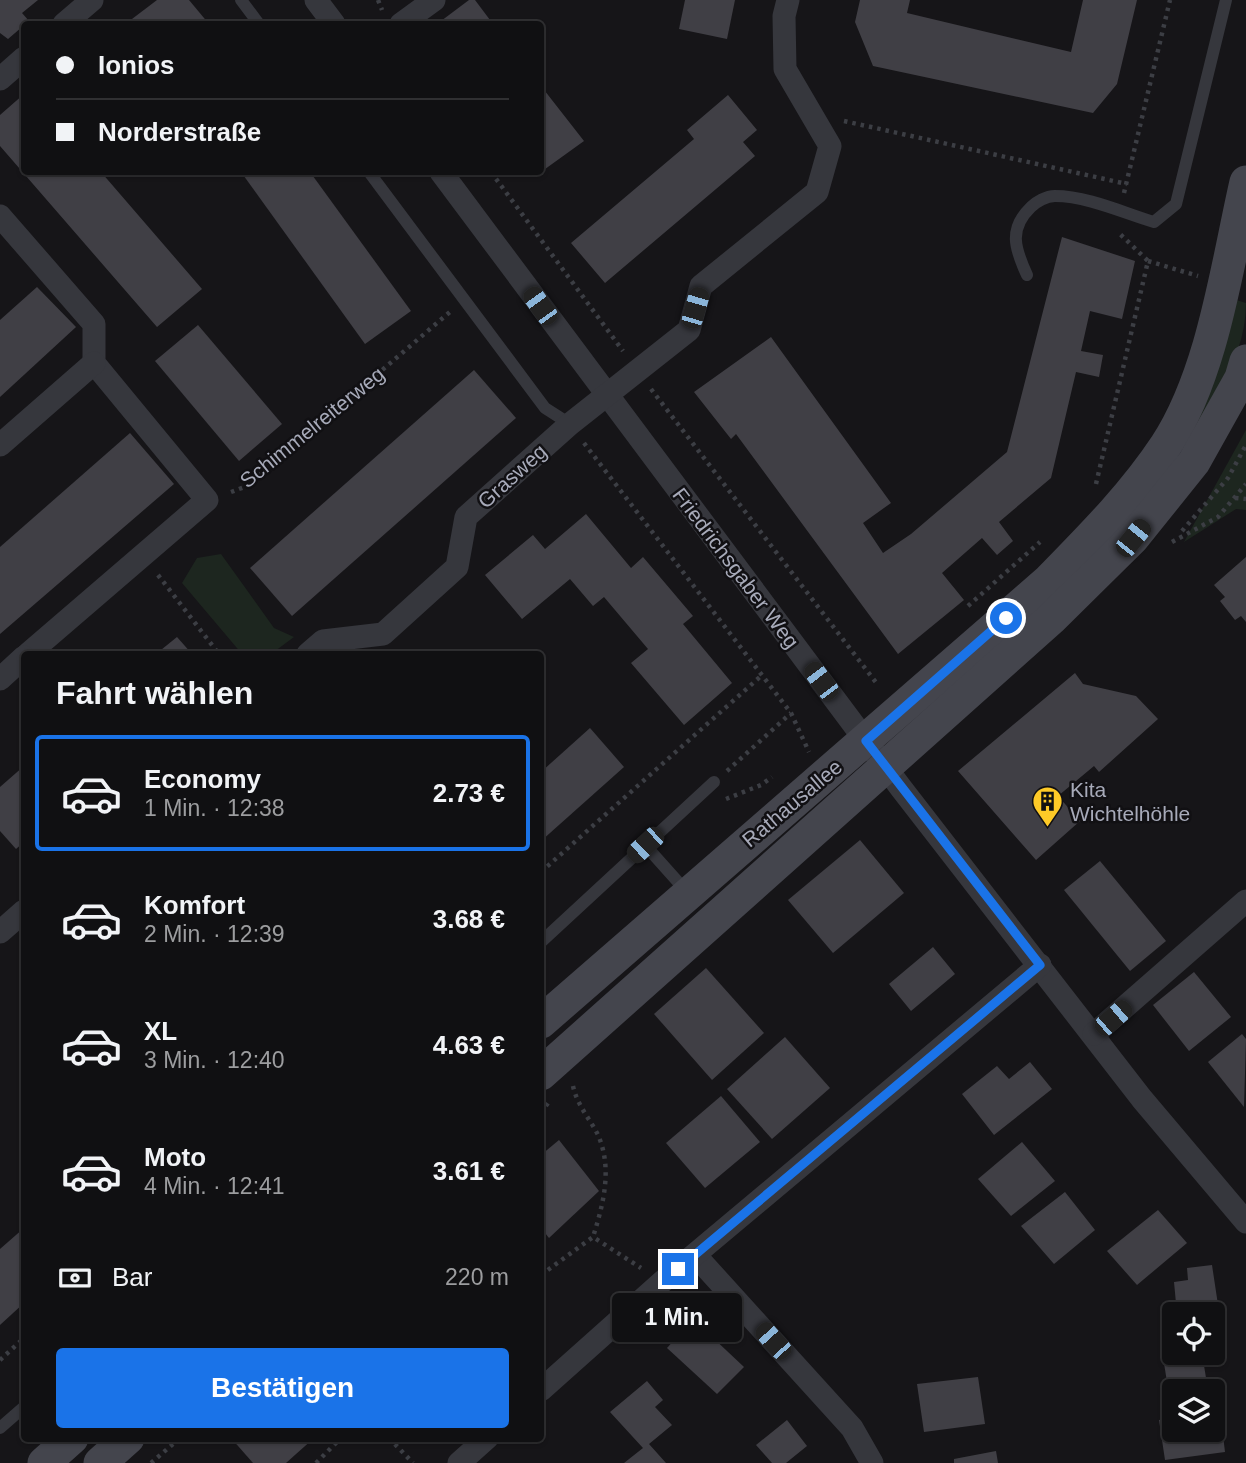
<!DOCTYPE html>
<html lang="de">
<head>
<meta charset="utf-8">
<style>
	:root { --surface:#101012; --page:#19191b; --text:#f1f3f6; --muted:#9c9d9f; --line:#303032; --accent:#1a73e8 }
	body { margin:0; font-family:Helvetica,sans-serif; background:var(--page); color:var(--text); height:100vh; display:flex; flex-direction:column; font-size:26px; white-space:nowrap }
	* { box-sizing:border-box; margin:0 }
	p { font-size:23px; color:var(--muted) }
	.icon { flex:none; width:38px; height:38px; fill:none; stroke:currentColor; stroke-width:2; stroke-linecap:round; stroke-linejoin:round }
	.map { position:relative; flex:1; overflow:hidden }
	.drawer { position:absolute; left:21px; top:651px; width:523px; height:791px; display:flex; flex-direction:column; background:var(--surface); border-radius:7px; box-shadow:0 2px 5px #0004,0 0 0 2px var(--line) }
	.drawer>* { flex:none }
	.top-card { position:absolute; left:21px; top:21px; width:523px; height:154px; border-radius:7px; box-shadow:0 2px 5px #0004,0 0 0 2px var(--line); display:grid; align-content:center; height:154px; padding:0 35px; background:var(--surface) }
	.fabs { position:absolute; left:1162px; top:1302px; display:grid; gap:14px }
	.fabs a { display:grid; place-items:center; width:63px; height:63px; border-radius:7px; background:var(--surface); box-shadow:0 2px 5px #0004,0 0 0 2px var(--line); font-size:35px }
	.end { position:absolute; width:32px; height:32px; margin:-16px; border:9px solid #1a73e8; background:#fff; box-shadow:0 0 0 4px #fff }
	.from { border-radius:50% }
	.bubble { position:absolute; height:49px; border-radius:7px; background:var(--surface); box-shadow:0 2px 5px #0004,0 0 0 2px var(--line); font-size:23px; font-weight:700; line-height:49px; text-align:center }
	.car { position:absolute; width:21px; height:42px; margin:-21px -10px; border-radius:9px; box-shadow:0 0 5px 2px #0007; background:linear-gradient(#222 24%,#8ab4d8 0 40%,#222 0 76%,#8ab4d8 0 86%,#222 0) }
	.top-card b { display:flex; align-items:center; gap:24px; height:66px; font-size:26px }
	.top-card b+b { border-top:2px solid var(--line) }
	.top-card i { width:18px; height:18px; background:var(--text) }
	ul { padding:0; list-style:none }
	li { display:flex; align-items:center; gap:21px; height:116px; margin:0 14px 10px; padding:0 21px; border:4px solid transparent; border-radius:7px }
	li div { flex:1 }
	li b { display:block; font-size:26px }
	li em { font-style:normal; font-weight:700 }
	li.active { border-color:var(--accent) }
	li>.icon { width:63px; height:63px; stroke-width:1.5 }
	h2 { padding:0 35px; font-size:32px; line-height:84px }
	.pay { display:flex; align-items:center; gap:18px; height:77px; padding:0 35px; font-size:26px }
	.pay p { margin-inline-start:auto }
	.action { display:flex; gap:14px; margin-top:auto; padding:14px 35px }
	.action a { flex:1; height:80px; border-radius:7px; background:var(--accent); color:#fff; font-size:28px; font-weight:700; line-height:80px; text-align:center }
	.map>svg:first-child { display:block }
</style>
</head>
<body>
<div class="map">
<svg width="1246" height="1463" viewBox="0 0 1246 1463">
	<rect width="100%" height="100%" fill="#161518"/>
	<g fill="#1d261f">
		<path d="M1230 298 1246 303C1246 368 1197 425 1160 474Z"/>
		<path d="M1246 430V510L1236 509 1184 542Z"/>
		<path d="M221 554 274 628 294 637 271 654H242L182 583 197 558Z"/>
	</g>
	<g fill="#403f45">
		<path d="M0 0H38L22 13 29 21 8 39 0 33Z"/>
		<path d="M157 0H189L209 24H136L132 19Z"/>
		<path d="M469 0H475L493 24H437Z"/>
		<path d="M685 0H735L727 39 679 29Z"/>
		<path d="M860 0H910L907 13 1071 52 1083 0H1137L1117 84 1093 113 873 66 855 22Z"/>
		<path d="M541 86 584 141 534 177 530 172H541Z"/>
		<path d="M24 94V172H101L202 289 157 327 0 146V115Z"/>
		<path d="M728 95 757 130 743 142 755 156 605 283 571 243 694 139 687 130Z"/>
		<path d="M241 172H310L411 311 365 344Z"/>
		<path d="M1062 237 1135 261 1122 319 1090 311 1081 351 1103 355 1099 377 1076 372 1051 478 999 522 1013 541 997 555 982 538 942 573 964 600 898 654 736 434 731 439 694 392 771 337 891 503 863 523 883 553 911 534 1007 452Z"/>
		<path d="M37 287 76 327 0 397V320Z"/>
		<path d="M198 325 282 424 239 461 155 361Z"/>
		<path d="M474 370 516 418 292 616 250 568Z"/>
		<path d="M130 433 174 484 0 634V547Z"/>
		<path d="M586 514 631 568 643 557 693 616 683 624 732 683 684 725 631 663 648 649 604 597 593 606 570 579 522 619 485 575 533 535 545 549Z"/>
		<path d="M1246 557V622L1241 616 1235 620 1220 601 1225 597 1214 585Z"/>
		<path d="M177 637 192 654H156Z"/>
		<path d="M1075 673 1083 684 1136 696 1158 719 1099 772 1094 766 1058 796 1080 821 1036 860 958 771Z"/>
		<path d="M590 728 624 767 541 841V772Z"/>
		<path d="M24 766V842L16 849 0 831V787Z"/>
		<path d="M860 840 904 893 833 953 788 900Z"/>
		<path d="M1100 861 1166 941 1130 971 1064 890Z"/>
		<path d="M933 947 955 974 911 1011 889 984Z"/>
		<path d="M706 968 764 1033 712 1080 654 1014Z"/>
		<path d="M1194 972 1231 1017 1189 1051 1153 1005Z"/>
		<path d="M1242 1034 1246 1039 1244 1107 1208 1062Z"/>
		<path d="M785 1037 830 1088 772 1139 727 1089Z"/>
		<path d="M1030 1062 1052 1089 994 1135 962 1094 997 1066 1009 1079Z"/>
		<path d="M721 1096 760 1142 705 1188 666 1143Z"/>
		<path d="M559 1140 599 1191 549 1238 541 1228V1155Z"/>
		<path d="M1022 1142 1055 1181 1011 1216 978 1179Z"/>
		<path d="M1065 1192 1095 1230 1054 1264 1021 1226Z"/>
		<path d="M1158 1210 1187 1243 1137 1285 1107 1251Z"/>
		<path d="M24 1228V1303L0 1325V1249Z"/>
		<path d="M1212 1265 1220 1318 1213 1319V1314H1177L1174 1282 1188 1280 1187 1268Z"/>
		<path d="M693 1319 744 1367 717 1394 667 1348Z"/>
		<path d="M1174 1348V1353H1202L1207 1384 1168 1388 1162 1351Z"/>
		<path d="M978 1377 985 1424 924 1432 917 1384Z"/>
		<path d="M647 1381 663 1400 655 1407 672 1425 649 1444 666 1463H624L643 1448 610 1412Z"/>
		<path d="M1220 1410 1225 1452 1165 1460 1159 1420 1174 1417V1430H1213V1411Z"/>
		<path d="M787 1420 807 1446 786 1463H772L756 1445Z"/>
		<path d="M231 1438H314L286 1463H253Z"/>
		<path d="M996 1451 998 1463H954V1459Z"/>
	</g>
	<g fill="none" stroke-linecap="round" stroke-linejoin="round">
		<g stroke="#3c3e44" stroke-width="4.5" stroke-dasharray="3.5 5" stroke-linecap="butt">
			<path d="M378 0 382 10"/>
			<path d="M844 121 1127 184"/>
			<path d="M491 172 623 351"/>
			<path d="M1124 193 1170 0"/>
			<path d="M1148 261 1198 276"/>
			<path d="M651 389 878 685"/>
			<path d="M584 443 791 713 809 752"/>
			<path d="M1096 484 1148 261 1118 232"/>
			<path d="M231 492 247 486 451 311"/>
			<path d="M1235 498 1246 499"/>
			<path d="M1182 531 1228 478 1246 445"/>
			<path d="M1172 542 1218 517 1246 484"/>
			<path d="M158 575 219 654"/>
			<path d="M968 606 1040 542"/>
			<path d="M727 771 791 713"/>
			<path d="M726 799 761 785 772 777"/>
			<path d="M541 872 761 676"/>
			<path d="M573 1086C577 1105 590 1119 598 1135 613 1169 603 1205 593 1237"/>
			<path d="M541 1113 548 1103"/>
			<path d="M541 1275 593 1237 641 1268"/>
			<path d="M0 1360 24 1338"/>
			<path d="M389 1438 413 1463"/>
			<path d="M151 1463 180 1438"/>
			<path d="M316 1463 341 1438"/>
		</g>
		<g stroke="#36373d" stroke-width="12">
			<path d="M241 0 259 24"/>
			<path d="M369 172 545 408 570 424"/>
			<path d="M1027 275C1015 249 1008 229 1031 207 1036 202 1046 196 1055 196 1087 196 1124 213 1154 222L1176 204 1226 0"/>
			<path d="M645 845 687 892"/>
			<path d="M541 942 714 782"/>
			<path d="M0 1428 24 1407"/>
		</g>
		<g stroke="#36373d" stroke-width="23">
			<path d="M316 0 334 24"/>
			<path d="M64 24 92 0"/>
			<path d="M401 24 434 0"/>
			<path d="M0 79 24 58"/>
			<path d="M441 172 901 788 1142 1099 1246 1222"/>
			<path d="M0 216 94 324V363L207 500 28 654"/>
			<path d="M0 445 94 363"/>
			<path d="M308 654 323 641 383 634 457 567 466 517 570 424 689 330 701 286 817 192 830 146 785 69 784 16 788 0"/>
			<path d="M0 679 24 657"/>
			<path d="M0 932 24 911"/>
			<path d="M1094 1034 1246 901"/>
			<path d="M695 1255 852 1428 872 1463"/>
			<path d="M541 1390 662 1282 1040 965"/>
			<path d="M459 1463 487 1438"/>
		</g>
		<g stroke="#44454d" stroke-width="33">
			<path d="M541 1022 1048 581C1090 538 1133 495 1166 445 1213 373 1227 265 1246 182"/>
			<path d="M541 1074 1051 619 1133 538 1194 462 1241 378 1246 361"/>
			<path d="M44 1463 72 1438"/>
			<path d="M100 1463 128 1438"/>
		</g>
	</g>
	<g fill="none" stroke-linecap="round" stroke-linejoin="round">
		<path stroke="#1a73e8" stroke-width="9" d="M678 1269 1040 965 866 741 1006 618"/>
	</g>
	<defs>
		<symbol id="building-pin" viewBox="-11 -11 22 30"><path d="M0 17L-7.5 6A9.5 9.5 0 1 1 7.5 6Z" fill="#feca27" stroke="#111013"/><path d="M-4-6H4V6H1V3H-1V6H-4ZM-2.5-4.3h1.7v1.8h-1.7ZM.8-4.3h1.7v1.8H.8ZM-2.5-1h1.7V.8h-1.7ZM.8-1h1.7V.8H.8Z" fill="#111"/></symbol>
	</defs>
	<g fill-rule="evenodd">
		<use href="#building-pin" x="1030" y="784" width="35" height="47"/>
	</g>
	<g text-anchor="middle" dominant-baseline="central" stroke-width="5" stroke-linejoin="round" paint-order="stroke">
		<g font-size="21" fill="#a7aab9" stroke="#111013">
			<text transform="translate(312 427) rotate(-39)">Schimmelreiterweg</text>
			<text transform="translate(512 476) rotate(-42)">Grasweg</text>
			<text transform="translate(736 568) rotate(53)">Friedrichsgaber Weg</text>
			<text transform="translate(792 803) rotate(-40)">Rathausallee</text>
		</g>
		<g font-size="21" fill="#a7aab9" stroke="#111013" text-anchor="start">
			<text x="1070" y="789">Kita<tspan x="1070" dy="24">Wichtelhöhle</tspan></text>
		</g>
	</g>
</svg>
<div class="fabs">
<a><svg class="icon" aria-label="locate" viewBox="0 0 24 24"><circle cx="12" cy="12" r="6"/><path d="M12 2v4M12 18v4M2 12h4M18 12h4"/></svg></a>
<a><svg class="icon" aria-label="layers" viewBox="0 0 24 24"><path d="M12 4l9 5-9 5-9-5zM3 14l9 5 9-5"/></svg></a>
</div>
<i class="end from" style="left:1006px;top:618px"></i>
<i class="end" style="left:678px;top:1269px"></i>
<div class="bubble" style="left:612px;top:1293px;width:130px">1 Min.</div>
<i class="car" style="left:540px;top:306px;rotate:324deg"></i>
<i class="car" style="left:695px;top:308px;rotate:16deg"></i>
<i class="car" style="left:1133px;top:538px;rotate:39deg"></i>
<i class="car" style="left:821px;top:681px;rotate:323deg"></i>
<i class="car" style="left:645px;top:845px;rotate:227deg"></i>
<i class="car" style="left:1113px;top:1018px;rotate:49deg"></i>
<i class="car" style="left:773px;top:1341px;rotate:318deg"></i>
<div class="top-card">
<b><i class="from"></i>Ionios</b>
<b><i></i>Norderstraße</b>
</div>
<section class="drawer">
<h2>Fahrt wählen</h2>
<ul>
<li class="active"><svg class="icon" aria-label="car" viewBox="0 0 24 24"><path d="M5 17H2v-5l4-1 3-4h7l3 4 3 1v5h-3M9 17h6M6 11h13"/><circle cx="7" cy="17" r="2"/><circle cx="17" cy="17" r="2"/></svg><div><b>Economy</b><p>1 Min. · 12:38</p></div><em>2.73 €</em></li>
<li><svg class="icon" aria-label="car" viewBox="0 0 24 24"><path d="M5 17H2v-5l4-1 3-4h7l3 4 3 1v5h-3M9 17h6M6 11h13"/><circle cx="7" cy="17" r="2"/><circle cx="17" cy="17" r="2"/></svg><div><b>Komfort</b><p>2 Min. · 12:39</p></div><em>3.68 €</em></li>
<li><svg class="icon" aria-label="car" viewBox="0 0 24 24"><path d="M5 17H2v-5l4-1 3-4h7l3 4 3 1v5h-3M9 17h6M6 11h13"/><circle cx="7" cy="17" r="2"/><circle cx="17" cy="17" r="2"/></svg><div><b>XL</b><p>3 Min. · 12:40</p></div><em>4.63 €</em></li>
<li><svg class="icon" aria-label="car" viewBox="0 0 24 24"><path d="M5 17H2v-5l4-1 3-4h7l3 4 3 1v5h-3M9 17h6M6 11h13"/><circle cx="7" cy="17" r="2"/><circle cx="17" cy="17" r="2"/></svg><div><b>Moto</b><p>4 Min. · 12:41</p></div><em>3.61 €</em></li>
</ul>
<div class="pay"><svg class="icon" aria-label="cash" viewBox="0 0 24 24"><path d="M3 7h18v10H3z"/><circle cx="12" cy="12" r="2"/></svg>Bar<p>220 m</p></div>
<div class="action"><a>Bestätigen</a></div>
</section>
</div>
</body>
</html>
